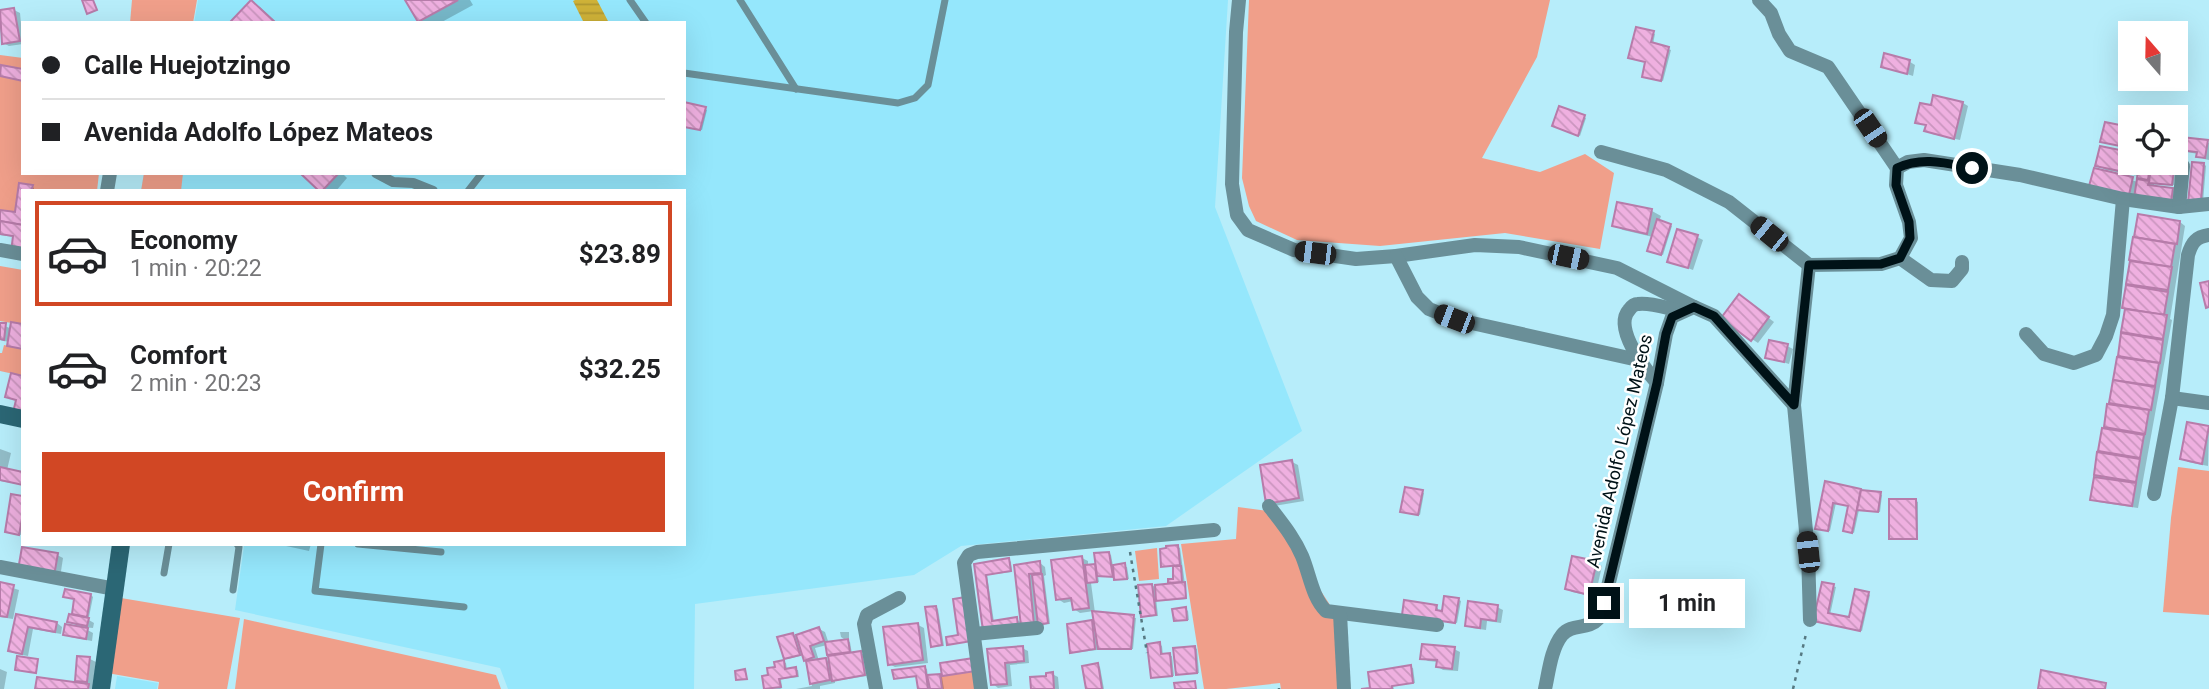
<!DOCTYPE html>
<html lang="en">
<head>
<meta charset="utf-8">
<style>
	:root { --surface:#fff; --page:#f6f6f6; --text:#202124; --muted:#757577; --line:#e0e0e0; --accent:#d14724 }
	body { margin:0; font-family:Roboto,sans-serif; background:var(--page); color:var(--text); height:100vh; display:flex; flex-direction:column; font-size:26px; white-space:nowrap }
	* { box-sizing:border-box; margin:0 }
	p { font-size:23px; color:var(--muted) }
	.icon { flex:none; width:38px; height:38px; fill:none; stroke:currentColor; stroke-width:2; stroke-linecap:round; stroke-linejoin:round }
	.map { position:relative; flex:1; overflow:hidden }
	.side { position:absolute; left:21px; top:189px; width:665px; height:357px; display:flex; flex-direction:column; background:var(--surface); border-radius:0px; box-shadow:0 7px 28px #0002 }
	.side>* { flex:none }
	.banner { position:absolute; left:21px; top:21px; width:665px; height:154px; border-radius:0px; box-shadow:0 7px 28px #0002; display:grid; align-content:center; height:154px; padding:0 21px; background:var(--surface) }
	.needle { width:46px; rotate:340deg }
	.fabs { position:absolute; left:2118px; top:21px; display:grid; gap:14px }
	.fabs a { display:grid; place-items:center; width:70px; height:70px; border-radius:0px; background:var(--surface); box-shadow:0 7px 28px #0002; font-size:35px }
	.end { position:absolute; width:32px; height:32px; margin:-16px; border:9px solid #001217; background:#fff; box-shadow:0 0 0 4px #fff }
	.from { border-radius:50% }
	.bubble { position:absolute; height:49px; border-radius:0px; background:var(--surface); box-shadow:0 7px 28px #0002; font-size:23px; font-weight:700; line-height:49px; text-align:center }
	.car { position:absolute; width:21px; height:42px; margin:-21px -10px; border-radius:9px; box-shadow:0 0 5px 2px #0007; background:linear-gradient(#222 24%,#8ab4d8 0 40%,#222 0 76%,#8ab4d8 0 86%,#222 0) }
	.banner b { display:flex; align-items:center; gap:24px; height:66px; font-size:26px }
	.banner b+b { border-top:2px solid var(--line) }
	.banner i { width:18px; height:18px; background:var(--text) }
	ul { padding:12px 0 0; list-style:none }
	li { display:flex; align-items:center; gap:21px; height:105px; margin:0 14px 10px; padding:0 7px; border:4px solid transparent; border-radius:0px }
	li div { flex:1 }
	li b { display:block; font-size:26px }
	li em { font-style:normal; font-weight:700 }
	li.on { border-color:var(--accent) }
	li>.icon { width:63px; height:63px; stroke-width:1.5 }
	.primary-button { display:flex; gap:14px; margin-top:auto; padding:14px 21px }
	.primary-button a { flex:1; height:80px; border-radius:0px; background:var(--accent); color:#fff; font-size:28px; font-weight:700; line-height:80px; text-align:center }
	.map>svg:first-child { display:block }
</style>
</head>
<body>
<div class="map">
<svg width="2209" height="689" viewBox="0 0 2209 689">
	<defs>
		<pattern id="water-rules" width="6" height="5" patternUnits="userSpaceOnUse" patternTransform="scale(1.75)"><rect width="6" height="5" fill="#cfb238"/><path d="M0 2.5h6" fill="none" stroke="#b09831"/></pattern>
		<pattern id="building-back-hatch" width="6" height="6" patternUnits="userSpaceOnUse" patternTransform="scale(1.75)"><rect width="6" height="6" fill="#efb0e0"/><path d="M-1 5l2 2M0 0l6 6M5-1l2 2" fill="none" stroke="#cb96bf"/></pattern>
	</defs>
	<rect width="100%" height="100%" fill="#b7edfa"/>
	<g fill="#95e7fc">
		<path d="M198 0H1228L1215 207 1302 431 1166 526 961 546 914 575 695 604 694 689H508L500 668 235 610 244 546 237 544H684V191H141L144 173H684V23H194Z"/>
		<path d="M117 676 158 683 157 689H115Z"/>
	</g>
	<g fill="#f09f8a">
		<path d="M132 0H197L193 23H130Z"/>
		<path d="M1249 0H1550L1537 57 1482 158 1540 172 1585 154 1614 173 1600 249 1505 233 1380 246 1297 240 1256 221 1249 206 1242 178Z"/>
		<path d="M0 55 23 58V173H99L97 191H31L32 185 19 183 15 212 0 210Z"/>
		<path d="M144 173H183L181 191H141Z"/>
		<path d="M0 266 23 270V325L0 321Z"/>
		<path d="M4 345 23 349V376L0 371V353H2Z"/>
		<path d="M2178 467 2209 471V615L2163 612 2171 518Z"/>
		<path d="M1238 507 1268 511 1338 617 1337 689H1281L1280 683 1226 689H1204L1181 544 1236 539Z"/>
		<path d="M1157 548 1159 579 1139 581 1135 551Z"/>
		<path d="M121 598 240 618 227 689H158L159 682 107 673Z"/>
		<path d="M244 619 496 675 501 689H235Z"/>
		<path d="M973 669 976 689H942L940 674Z"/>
	</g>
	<path fill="url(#water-rules)" d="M575 0H597L609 23H584L573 1Z"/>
	<g fill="#0003" fill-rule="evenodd">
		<path d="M407 0H470L473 5 440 23H422L419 21Z"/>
		<path d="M251 2 260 7 277 23H236Z"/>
		<path d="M14 10 20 13 23 44 9 46 3 43 0 29V12Z"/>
		<path d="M1653 33 1655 34 1653 44 1671 50 1663 81 1646 77 1647 62 1632 58Z"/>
		<path d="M1910 62 1915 65 1913 76 1883 66Z"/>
		<path d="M1963 103 1968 106 1960 140 1932 134 1926 130 1927 126 1917 122 1932 107Z"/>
		<path d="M705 109 707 110 702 130 684 127Z"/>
		<path d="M1584 117 1586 118 1580 136 1556 127Z"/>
		<path d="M2207 142 2209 143V160L2204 159 2198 156V154L2187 152 2181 149Z"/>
		<path d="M2142 163V166L2176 173 2174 185 2154 183V187L2173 190 2178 193 2176 206 2135 196 2095 170 2138 182H2148L2139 176 2106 170 2097 165Z"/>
		<path d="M2204 164 2206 166 2203 202 2192 203Z"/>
		<path d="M303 173H342L347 178 336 191H322Z"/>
		<path d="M20 185 32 186 34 188V191H23L14 237 0 235V212L17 214Z"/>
		<path d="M1619 204 1652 211 1661 216 1659 222 1672 226 1663 255 1651 252 1653 237 1623 230 1614 225Z"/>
		<path d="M2140 216 2180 222 2185 226 2170 319 2172 320 2138 508 2098 502 2092 499 2103 430H2105L2109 406H2111L2119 357 2127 309 2124 307 2131 260Z"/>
		<path d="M1697 237 1703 240 1693 270 1669 261Z"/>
		<path d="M1745 300 1774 322 1758 343 1752 339Z"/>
		<path d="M0 324 12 329 23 326V350L9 345V342L0 340Z"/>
		<path d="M1787 346 1793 349 1789 364 1767 357Z"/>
		<path d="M2188 424 2209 428 2208 466 2188 462 2182 458Z"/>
		<path d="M0 449 11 453 7 470 23 473V485L0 481Z"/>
		<path d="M1292 462 1298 465 1304 501 1274 506 1262 467Z"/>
		<path d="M1827 483 1880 494 1882 495 1880 512 1859 510 1854 533 1847 531 1850 506 1836 503 1830 531 1819 529Z"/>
		<path d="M1422 492 1424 493 1420 515 1405 512Z"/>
		<path d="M23 498 21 535 9 533Z"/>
		<path d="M1916 501 1918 502V539L1891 538Z"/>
		<path d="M277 544H311L309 551Z"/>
		<path d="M1178 547 1180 548 1187 599 1160 601 1156 598 1158 616 1145 617 1143 616 1152 585 1157 589 1170 585V581L1175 580 1174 566H1163Z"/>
		<path d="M1108 553 1111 555 1113 566 1127 567 1129 579 1118 580 1116 577 1098 576 1099 582 1091 583 1095 613 1136 618 1133 649H1102L1097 646V650L1074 653 1072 652 1091 622 1096 625 1094 611 1080 613 1074 609 1073 601 1064 603 1058 599 1082 558 1088 561V566H1097Z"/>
		<path d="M57 555 63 558 60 578 26 573Z"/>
		<path d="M1009 560 1011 562 1012 572 987 575 994 622 1016 619 1022 623 1016 566 1040 563 1045 567 1046 575 1044 576 1050 624 987 631 975 565Z"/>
		<path d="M1596 563 1602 566 1595 597 1572 592 1567 588Z"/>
		<path d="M0 584 19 590 13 619 0 617Z"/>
		<path d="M1823 584 1836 587 1830 615 1851 619 1868 593 1870 595 1862 631 1817 622Z"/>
		<path d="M91 595 93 597 89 617 82 616 94 623 93 628 82 627 93 633 92 641 70 637 65 634 81 628 69 621 81 618 74 614Z"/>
		<path d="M1459 600 1461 601 1457 623 1406 615 1436 607 1438 608V612L1443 613Z"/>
		<path d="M936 607 938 609 944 646 935 647 933 645Z"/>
		<path d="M1497 607 1503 610 1501 623 1487 621 1486 630 1472 628 1467 625Z"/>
		<path d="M1186 609 1188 611 1189 620H1175Z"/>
		<path d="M17 616 57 623 62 627 61 634 33 629 28 656 16 654 10 650Z"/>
		<path d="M918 625 924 628 928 663 895 667 889 664Z"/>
		<path d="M819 629 825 632 829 644 847 641 841 637 840 632H849V638L844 639 850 642 852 654H863L867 676 835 681V683L820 686V689H796L812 686 807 661 804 655 788 659 785 658 793 635 796 636ZM827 645 829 654 833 656 831 662 826 660 819 661 815 648Z"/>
		<path d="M1159 644 1162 646 1163 656H1172L1174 676 1153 677Z"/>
		<path d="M1194 647 1197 649 1199 673 1178 674Z"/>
		<path d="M1022 648 1028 651 1029 663 1010 665 1012 686 998 688 993 684 989 651Z"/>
		<path d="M1454 649 1460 652 1458 671 1443 670 1437 666 1438 662 1428 661 1422 658Z"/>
		<path d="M79 657 90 659 96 662 93 689H37L76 684Z"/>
		<path d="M784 662 786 663 787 670H798L799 677 781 679 782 688 780 689 766 688 770 677Z"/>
		<path d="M1098 665 1100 667 1104 689H1087Z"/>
		<path d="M1410 667 1413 668 1415 683 1393 686 1394 689H1372Z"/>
		<path d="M925 668 927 669 928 677H942L944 689H920L918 677 895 678Z"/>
		<path d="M0 669 7 672 4 689H0Z"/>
		<path d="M1052 674 1058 677 1059 689H1033Z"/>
	</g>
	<g fill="url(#building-back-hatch)" stroke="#b77caa" stroke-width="2">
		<path d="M82 0H93L97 10 87 14Z"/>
		<path d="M251 0 276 23H234L231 21Z"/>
		<path d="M405 0H458L418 22Z"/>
		<path d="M14 8 20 41 2 44 0 10Z"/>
		<path d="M1636 27 1654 31 1651 42 1669 47 1661 81 1642 77 1645 62 1628 58Z"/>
		<path d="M1884 53 1910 60 1907 74 1881 67Z"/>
		<path d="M1 65 23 69V81L0 76Z"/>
		<path d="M1933 95 1963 102 1954 139 1924 131 1926 125 1915 123 1920 103 1931 105Z"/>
		<path d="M684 102 706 107 700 130 684 127Z"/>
		<path d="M1559 106 1585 115 1578 136 1552 126Z"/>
		<path d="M2105 122 2130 127V148L2100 142Z"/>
		<path d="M2181 137 2208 140 2205 158 2196 157 2197 152 2179 150Z"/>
		<path d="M2100 146 2130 152V163H2136L2134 174 2095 166Z"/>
		<path d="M2192 162 2204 163 2201 201 2188 203Z"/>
		<path d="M2139 164 2154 166 2153 173H2149L2148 180 2137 178Z"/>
		<path d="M2094 168 2133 177 2129 195 2089 186Z"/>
		<path d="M2155 168 2174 170 2172 185 2149 183 2150 174H2154Z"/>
		<path d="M300 173H339L322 191H319Z"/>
		<path d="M2137 179 2149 181 2148 185 2173 188 2171 203 2134 198Z"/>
		<path d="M19 183 33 185 31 191H23V225L0 221V210L15 212Z"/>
		<path d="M1617 202 1652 209 1647 234 1612 226Z"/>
		<path d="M2138 214 2180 221 2177 244 2134 237Z"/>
		<path d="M1657 219 1671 224 1661 255 1647 251Z"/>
		<path d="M0 221 23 225V254L11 252 13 236 0 234Z"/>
		<path d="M1677 229 1698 235 1688 268 1667 262Z"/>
		<path d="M2133 237 2175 244 2171 267 2129 260Z"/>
		<path d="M2130 261 2172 267 2168 290 2126 284Z"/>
		<path d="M2209 281V307L2206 308 2200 283Z"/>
		<path d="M2126 285 2168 292 2164 315 2122 308Z"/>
		<path d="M1739 294 1769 317 1751 341 1721 318Z"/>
		<path d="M2125 309 2167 315 2163 339 2121 332Z"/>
		<path d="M11 322 23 324V349L7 346Z"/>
		<path d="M0 323H6L4 340 0 339Z"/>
		<path d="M2121 333 2163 340 2160 363 2118 356Z"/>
		<path d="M1769 340 1788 344 1784 362 1765 358Z"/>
		<path d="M2117 357 2159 363 2155 386 2113 380Z"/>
		<path d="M11 373 23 376V419L12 417 16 400 5 397Z"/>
		<path d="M2113 380 2155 387 2151 410 2109 403Z"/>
		<path d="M2107 404 2149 410 2145 434 2104 427Z"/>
		<path d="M2187 422 2209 426 2202 464 2180 459Z"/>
		<path d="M2102 428 2144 435 2140 458 2098 451Z"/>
		<path d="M2097 452 2140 459 2136 482 2094 475Z"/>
		<path d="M1292 460 1299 498 1266 504 1260 465Z"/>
		<path d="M0 467 23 472V485L0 480Z"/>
		<path d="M2094 477 2136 483 2132 506 2090 500Z"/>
		<path d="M1825 481 1861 489 1852 533 1843 531 1848 506 1833 503 1828 531 1815 529Z"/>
		<path d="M1405 487 1423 490 1418 515 1400 512Z"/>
		<path d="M1861 490 1881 492 1878 512 1857 510Z"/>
		<path d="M11 494 23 496V513L19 535 5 532Z"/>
		<path d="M1889 499H1916L1917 539H1889Z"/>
		<path d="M1178 545 1180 565 1161 567 1160 549 1166 548V546Z"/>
		<path d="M22 547 58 553 54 576 18 570Z"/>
		<path d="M1109 552 1113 577 1097 576 1094 553Z"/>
		<path d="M1082 556 1089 608 1073 610 1071 598 1056 600 1051 560Z"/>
		<path d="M1572 556 1597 561 1589 595 1565 589Z"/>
		<path d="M1009 558 1011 571 986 575 992 621 1017 617 1018 627 983 631 974 564Z"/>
		<path d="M1040 561 1041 573 1029 574 1034 625 1021 626 1014 565Z"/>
		<path d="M1125 563 1127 579 1114 580 1113 565Z"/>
		<path d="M1095 564 1097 582 1087 583 1085 565Z"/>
		<path d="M1173 566H1181L1182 582 1168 583V579H1173Z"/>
		<path d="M1042 574 1048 623 1038 625 1032 575Z"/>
		<path d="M0 582 14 585 7 617 0 616Z"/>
		<path d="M1185 582 1186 598 1156 601 1155 585Z"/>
		<path d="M1822 582 1834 584 1828 613 1849 617 1855 589 1869 592 1860 631 1813 621Z"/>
		<path d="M1152 584 1156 615 1141 617 1138 585Z"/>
		<path d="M65 589 91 594 87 617 72 614 74 599 63 597Z"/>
		<path d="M1444 596 1459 598 1455 623 1402 615 1404 600 1437 605 1436 610 1442 611Z"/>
		<path d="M966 597 972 641 947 645 946 637 958 635 953 599Z"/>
		<path d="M1468 601 1498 605 1496 621 1481 619 1480 628 1465 626Z"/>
		<path d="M936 606 942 645 931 647 925 607Z"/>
		<path d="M1186 607 1187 620 1174 621 1172 609Z"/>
		<path d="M1092 611 1134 615 1131 649H1098Z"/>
		<path d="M16 614 57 622 55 632 28 627 22 654 8 651Z"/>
		<path d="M69 614 89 618 87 626 67 622Z"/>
		<path d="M1092 620 1095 649 1070 653 1067 624Z"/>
		<path d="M918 623 923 660 888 665 883 627Z"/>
		<path d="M65 624 88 628 86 639 63 635Z"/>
		<path d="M819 627 824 641 810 646 814 657 804 661 796 635Z"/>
		<path d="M793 633 800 655 784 659 777 637Z"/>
		<path d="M848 639 850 652 827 655 825 642Z"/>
		<path d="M1160 642 1161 654 1170 653 1172 676 1151 678 1147 644Z"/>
		<path d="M1422 644 1455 647 1452 669 1436 667 1437 660 1420 659Z"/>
		<path d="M1023 646 1024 661 1005 663 1007 684 991 685 987 649Z"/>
		<path d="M1195 646 1197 673 1176 675 1173 648Z"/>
		<path d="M861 651 865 675 832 681 828 656Z"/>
		<path d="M17 656 38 659 36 673 15 670Z"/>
		<path d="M77 656 90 657 87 682 75 681Z"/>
		<path d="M826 658 830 680 810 684 806 661Z"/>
		<path d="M974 658 976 671 942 676 940 663Z"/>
		<path d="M784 660 785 669 796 667 797 676 779 679 781 687 764 689 762 676 768 675 767 668 775 667 774 662Z"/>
		<path d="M1098 663 1102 689H1086L1082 666Z"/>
		<path d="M1411 665 1413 683 1392 686V689H1361L1370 688 1368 672Z"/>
		<path d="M925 666 928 689H918L916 676 894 679 892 670Z"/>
		<path d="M745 669 747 679 736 680 735 671Z"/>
		<path d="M2041 670 2106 683 2105 689H2038Z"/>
		<path d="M1053 672 1054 689H1031L1030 677 1046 676V673Z"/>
		<path d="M940 674 942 689H930L927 675Z"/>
		<path d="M37 677 89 684 88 689H35Z"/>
		<path d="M1195 681 1196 689H1175L1174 683Z"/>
	</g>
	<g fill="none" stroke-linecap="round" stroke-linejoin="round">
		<g stroke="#567982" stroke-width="2.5" stroke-dasharray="3.5 5" stroke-linecap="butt">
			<path d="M1130 552 1147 653"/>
			<path d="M1279 688V689"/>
			<path d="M1793 689 1806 634"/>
		</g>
		<g stroke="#6a8f98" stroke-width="7">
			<path d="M630 0 646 23"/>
			<path d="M740 0 796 89"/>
			<path d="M684 73 898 103 915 98 928 85 945 0"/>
			<path d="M468 191 482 173"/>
			<path d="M321 544 315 591 464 607"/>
			<path d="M358 544 441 552"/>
			<path d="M164 573 169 544"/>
			<path d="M233 590 239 547 237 544"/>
		</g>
		<path stroke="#6a8f98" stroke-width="10" d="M376 173 393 182 413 183 433 191"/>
		<g stroke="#6a8f98" stroke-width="14">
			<path d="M1239 0 1236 32 1232 184 1237 215 1248 230 1294 250 1356 259 1396 256 1475 245 1519 247 1617 268 1694 307"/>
			<path d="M1759 0 1771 13 1779 34 1790 51 1828 67 1897 168"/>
			<path d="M1601 152 1666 170 1729 202 1809 265"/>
			<path d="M1897 168 1908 162 1924 160 2020 175 2123 199 2179 207 2209 204"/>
			<path d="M107 191 110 173"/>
			<path d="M2179 207 2183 166"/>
			<path d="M0 250 23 254"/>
			<path d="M1396 256 1417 297 1429 309 1454 319 1638 360"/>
			<path d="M1900 258 1931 280 1952 281 1962 269V262"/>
			<path d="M2026 334 2044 354 2074 363 2096 355 2106 336 2113 315 2123 199"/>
			<path d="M1657 383C1645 369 1613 328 1629 310 1631 307 1634 304 1638 304 1651 302 1669 309 1682 311"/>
			<path d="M2172 398 2209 403"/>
			<path d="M2154 494 2172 398 2188 255C2192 242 2196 237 2209 235"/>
			<path d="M1269 506C1281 522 1294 537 1302 556 1310 575 1312 597 1326 611L1437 625"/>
			<path d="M0 567 115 589"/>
			<path d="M1340 614 1344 689"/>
			<path d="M1810 620 1808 552 1794 405 1809 265 1881 264 1900 258 1911 238 1909 222 1896 185 1897 168"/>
			<path d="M974 634 1037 628"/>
			<path d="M876 689 864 624 867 615 899 598"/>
			<path d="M981 689 964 563 969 555 977 552 1214 530"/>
			<path d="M1545 689C1549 671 1551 649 1562 635 1572 623 1588 630 1598 619 1601 616 1602 607 1604 603L1657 383 1666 334 1672 317 1694 307 1714 316 1794 405"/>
		</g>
		<g stroke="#2b6775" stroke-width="18">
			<path d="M0 414 23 419"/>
			<path d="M101 689 121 544"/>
		</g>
	</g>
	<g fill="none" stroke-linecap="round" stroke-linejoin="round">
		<path stroke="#001217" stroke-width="9" d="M1604 603 1657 383 1666 334 1672 317 1694 307 1714 316 1794 405 1809 265 1881 264 1900 258 1910 238 1909 222 1896 185 1897 168C1922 156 1946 163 1972 168"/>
	</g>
	<g text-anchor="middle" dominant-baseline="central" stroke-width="5" stroke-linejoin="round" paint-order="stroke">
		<g font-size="18" fill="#001217" stroke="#fff">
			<text transform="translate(1619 451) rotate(-77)">Avenida Adolfo López Mateos</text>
		</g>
	</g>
</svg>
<div class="fabs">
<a><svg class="needle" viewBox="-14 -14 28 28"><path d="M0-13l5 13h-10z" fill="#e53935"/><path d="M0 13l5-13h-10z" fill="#757577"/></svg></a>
<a><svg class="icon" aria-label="locate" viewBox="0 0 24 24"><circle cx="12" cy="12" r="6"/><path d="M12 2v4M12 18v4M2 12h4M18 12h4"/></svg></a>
</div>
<i class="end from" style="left:1972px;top:168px"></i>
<i class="end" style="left:1604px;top:603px"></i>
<div class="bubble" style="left:1629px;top:579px;width:116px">1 min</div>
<i class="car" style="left:1870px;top:128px;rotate:146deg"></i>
<i class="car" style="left:1769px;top:234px;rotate:309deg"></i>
<i class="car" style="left:1315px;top:253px;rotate:277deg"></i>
<i class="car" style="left:1568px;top:257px;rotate:102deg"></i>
<i class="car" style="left:1454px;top:319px;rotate:291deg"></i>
<i class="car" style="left:1808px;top:552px;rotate:354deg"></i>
<div class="banner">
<b><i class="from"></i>Calle Huejotzingo</b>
<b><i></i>Avenida Adolfo López Mateos</b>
</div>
<section class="side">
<ul>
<li class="on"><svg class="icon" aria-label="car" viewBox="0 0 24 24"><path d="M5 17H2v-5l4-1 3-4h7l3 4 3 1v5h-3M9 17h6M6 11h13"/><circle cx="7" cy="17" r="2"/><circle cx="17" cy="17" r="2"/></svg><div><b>Economy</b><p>1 min · 20:22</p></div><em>$23.89</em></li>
<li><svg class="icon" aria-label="car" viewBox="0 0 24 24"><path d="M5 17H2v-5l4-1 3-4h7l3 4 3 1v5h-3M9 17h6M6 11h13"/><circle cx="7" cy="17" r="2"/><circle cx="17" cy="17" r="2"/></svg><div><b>Comfort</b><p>2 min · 20:23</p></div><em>$32.25</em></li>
</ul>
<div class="primary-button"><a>Confirm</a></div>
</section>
</div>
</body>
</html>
